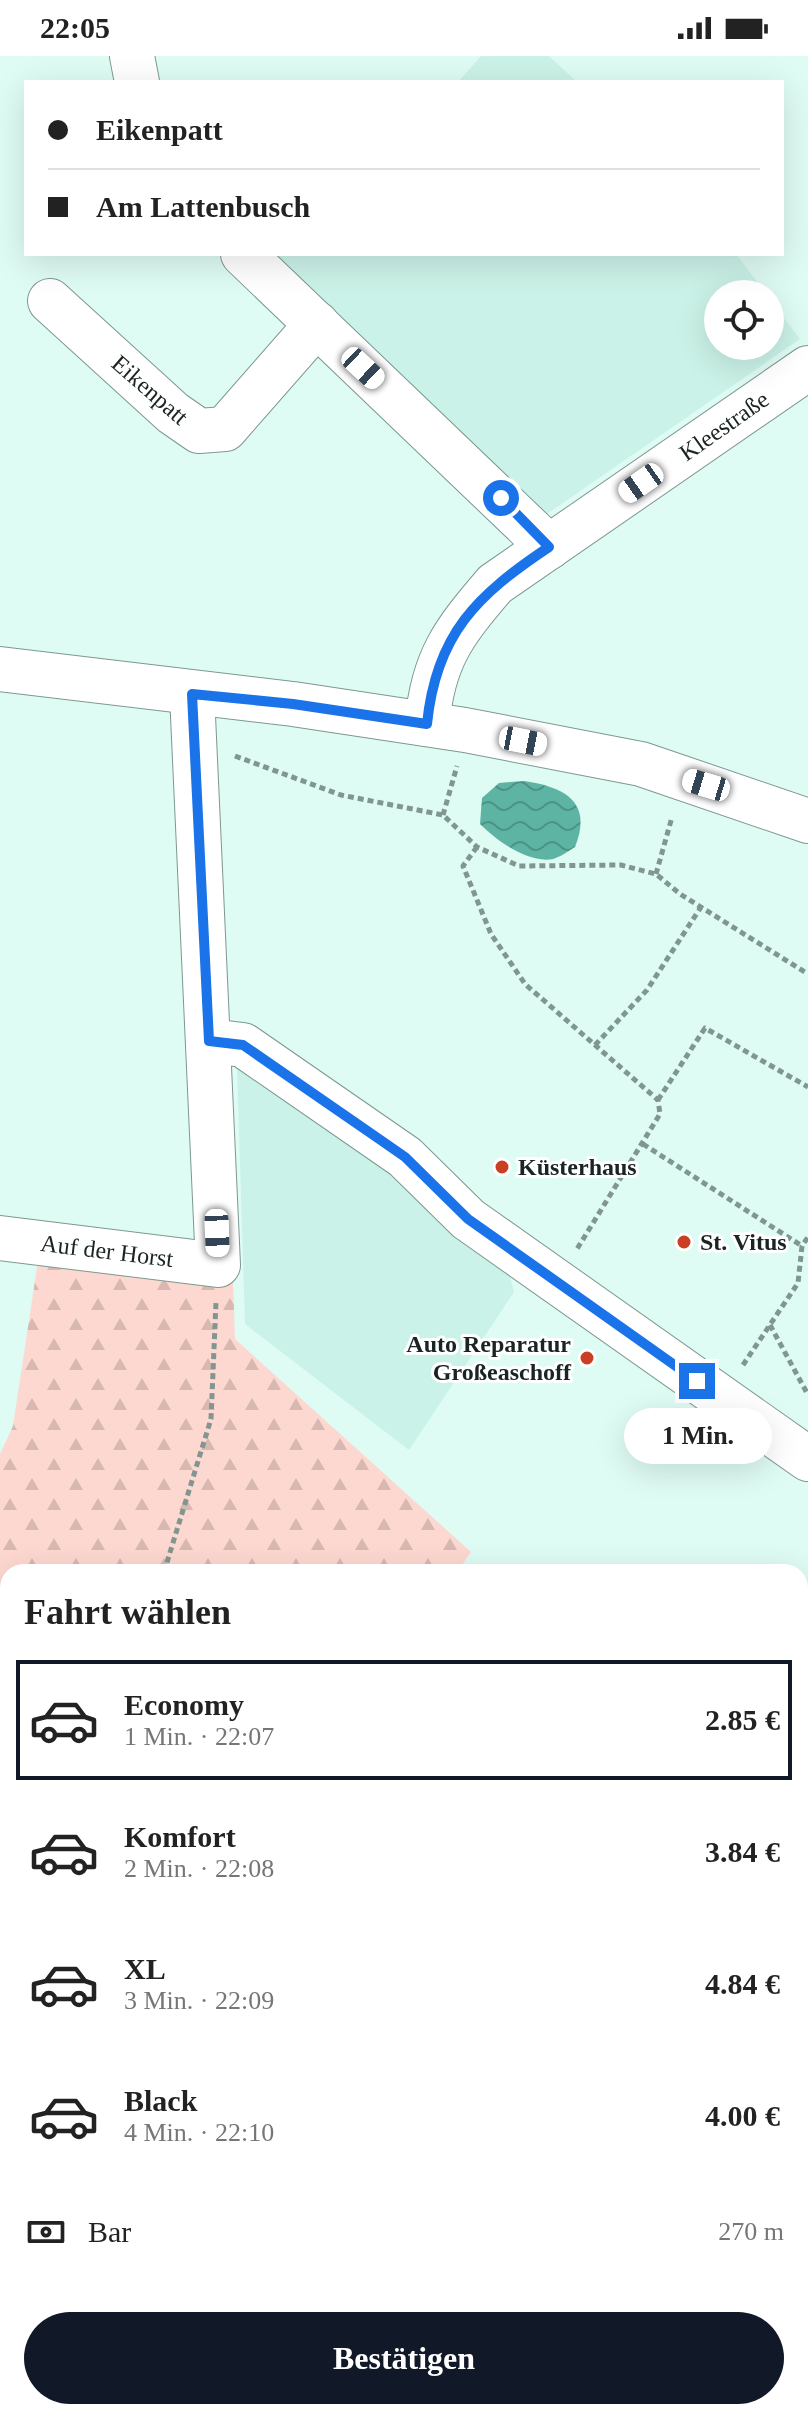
<!DOCTYPE html>
<html lang="de">
<head>
<meta charset="utf-8">
<style>
	:root { --surface:#fff; --page:#f6f6f6; --text:#222; --muted:#767676; --line:#e0e0e0; --accent:#111827 }
	body { margin:0; font-family:Georgia,serif; background:var(--page); color:var(--text); height:100vh; display:flex; flex-direction:column; font-size:30px; white-space:nowrap }
	* { box-sizing:border-box; margin:0 }
	p { font-size:26px; color:var(--muted) }
	.icon { flex:none; width:44px; height:44px; fill:none; stroke:currentColor; stroke-width:2; stroke-linecap:round; stroke-linejoin:round }
	.map { position:relative; flex:1; overflow:hidden }
	.sheet { position:absolute; left:0px; top:1508px; width:808px; height:856px; display:flex; flex-direction:column; background:var(--surface); border-radius:24px 24px 0 0; box-shadow:0 8px 32px #0002 }
	.sheet>* { flex:none }
	.guide { position:absolute; left:24px; top:24px; width:760px; height:176px; border-radius:0px; box-shadow:0 8px 32px #0002; display:grid; align-content:center; height:176px; padding:0 24px; background:var(--surface) }
	.fabs { position:absolute; left:704px; top:224px; display:grid; gap:16px }
	.fabs a { display:grid; place-items:center; width:80px; height:80px; border-radius:50%; background:var(--surface); box-shadow:0 8px 32px #0002; font-size:40px }
	.end { position:absolute; width:36px; height:36px; margin:-18px; border:10px solid #1a73e8; background:#fff; box-shadow:0 0 0 4px #fff }
	.from { border-radius:50% }
	.bubble { position:absolute; height:56px; border-radius:28px; background:var(--surface); box-shadow:0 8px 32px #0002; font-size:26px; font-weight:600; line-height:56px; text-align:center }
	.car { position:absolute; width:24px; height:48px; margin:-24px -12px; border-radius:10px; box-shadow:0 0 6px 2px #0007; background:linear-gradient(#fff 24%,#345 0 40%,#fff 0 76%,#345 0 86%,#fff 0) }
	.guide b { display:flex; align-items:center; gap:28px; height:76px; font-size:30px }
	.guide b+b { border-top:2px solid var(--line) }
	.guide i { width:20px; height:20px; background:var(--text) }
	ul { padding:0; list-style:none }
	li { display:flex; align-items:center; gap:24px; height:120px; margin:0 16px 12px; padding:0 8px; border:4px solid transparent; border-radius:0px }
	li div { flex:1 }
	li b { display:block; font-size:30px }
	li em { font-style:normal; font-weight:600 }
	li.current { border-color:var(--accent) }
	li>.icon { width:72px; height:72px; stroke-width:1.5 }
	h2 { padding:0 24px; font-size:36px; line-height:96px }
	.pay { display:flex; align-items:center; gap:20px; height:88px; padding:0 24px; font-size:30px }
	.pay p { margin-inline-start:auto }
	.button { display:flex; gap:16px; margin-top:auto; padding:16px 24px }
	.button a { flex:1; height:92px; border-radius:48px; background:var(--accent); color:#fff; font-size:32px; font-weight:600; line-height:92px; text-align:center }
	.status { display:flex; justify-content:space-between; align-items:center; height:56px; padding:0 40px; background:var(--surface); direction:ltr }
	.status svg { height:22px; fill:currentColor }
	.map>svg:first-child { display:block }
</style>
</head>
<body>
<div class="status"><b>22:05</b><svg viewBox="0 0 49 12"><path d="M0 12V9h3v3zM5 12V6h3v6zM10 12V3h3v9zM15 12V0h3v12zM26 1h20v11H26zM47 4h2v5h-2z"/></svg></div>
<div class="map">
<svg width="808" height="2364" viewBox="0 0 808 2364">
	<defs>
		<pattern id="forest-firs" width="22" height="20" patternUnits="userSpaceOnUse" patternTransform="scale(2)"><rect width="22" height="20" fill="#fcd8d0"/><path d="M5 1l3.5 6h-7zM16 11l3.5 6h-7z" fill="#d7b9b2"/></pattern>
		<pattern id="cemetery-stones" width="16" height="16" patternUnits="userSpaceOnUse" patternTransform="scale(2)"><rect width="16" height="16" fill="#fcd8d0"/><path d="M2 7V4a2 2 0 0 1 4 0v3zM10 15v-3a2 2 0 0 1 4 0v3z" fill="#d7b9b2"/></pattern>
		<pattern id="water-waves" width="16" height="10" patternUnits="userSpaceOnUse" patternTransform="scale(2)"><rect width="16" height="10" fill="#5eb4a3"/><path d="M0 5q4-4 8 0t8 0" fill="none" stroke="#4d9284"/></pattern>
	</defs>
	<rect width="100%" height="100%" fill="#defbf4"/>
	<g fill="#cbf2e8">
		<path d="M481 0H549L577 26H458Z"/>
		<path d="M268 198H736L766 238H718V290H770V244L800 283 544 460Z"/>
		<path d="M237 1011 397 1113 508 1213 514 1236 409 1394 245 1268Z"/>
	</g>
	<path fill="url(#forest-firs)" d="M38 1205 233 1226 235 1283 471 1496 457 1516H8V2165L0 2176V1398L13 1370Z"/>
	<path fill="url(#cemetery-stones)" d="M800 2148 808 2155V2364H660L664 2356H800Z"/>
	<path fill="url(#water-waves)" d="M524 725C565 731 593 746 575 791 569 795 560 801 553 803 528 808 496 784 480 768L482 742 499 727Z"/>
	<g fill="none" stroke-linecap="round" stroke-linejoin="round">
		<defs>
			<g id="minor">
				<path d="M132 0 137 26"/>
				<path d="M243 198 549 491"/>
				<path d="M50 245 173 357 199 375 225 373 317 268"/>
				<path d="M427 668C433 602 454 576 495 528L808 312"/>
				<path d="M209 985 243 989 405 1101 468 1163 808 1403"/>
				<path d="M0 1182 218 1209 192 638"/>
				<path d="M800 2121 808 2112"/>
				<path d="M644 2364 648 2356"/>
			</g>
			<path id="major" d="M0 613 293 648 465 674 641 708 808 765"/>
		</defs>
		<use href="#minor" stroke="#7d9891" stroke-width="46"/>
		<use href="#major" stroke="#7d9891" stroke-width="46"/>
		<g stroke="#819691" stroke-width="5" stroke-dasharray="6 4" stroke-linecap="butt">
			<path d="M235 700 341 739 443 759 477 791 519 810 621 809 656 818 680 838 808 918"/>
			<path d="M443 759 457 710"/>
			<path d="M477 791 463 810 491 878 525 928 658 1044 660 1058 577 1193"/>
			<path d="M656 818 672 761"/>
			<path d="M595 989 647 934 701 851"/>
			<path d="M658 1044 705 972 808 1031"/>
			<path d="M643 1088 802 1190"/>
			<path d="M770 1269 807 1337"/>
			<path d="M743 1309 798 1227 802 1190 808 1181"/>
			<path d="M164 1516 211 1363 216 1246"/>
			<path d="M0 1916 8 1914"/>
			<path d="M0 2055 8 2037"/>
		</g>
		<use href="#minor" stroke="#fff" stroke-width="44"/>
		<use href="#major" stroke="#fff" stroke-width="44"/>
	</g>
	<g fill="none" stroke-linecap="round" stroke-linejoin="round">
		<path stroke="#1a73e8" stroke-width="10" d="M501 442 549 491C477 539 436 578 427 668L293 648 192 638 209 985 243 989 382 1085 405 1101 468 1163 697 1325"/>
	</g>
	<g fill="#ca3f23" stroke="#fff" stroke-width="3">
		<circle cx="502" cy="1111" r="8"/>
		<circle cx="684" cy="1186" r="8"/>
		<circle cx="587" cy="1302" r="8"/>
	</g>
	<g text-anchor="middle" dominant-baseline="central" stroke-width="6" stroke-linejoin="round" paint-order="stroke">
		<g font-size="24" fill="#1a2523" stroke="#fff">
			<text transform="translate(150 334) rotate(41)">Eikenpatt</text>
			<text transform="translate(724 370) rotate(-35)">Kleestraße</text>
			<text transform="translate(107 1195) rotate(7)">Auf der Horst</text>
		</g>
		<g font-size="24" font-weight="bold" fill="#1a2523" stroke="#fff" text-anchor="start">
			<text x="518" y="1111">Küsterhaus</text>
			<text x="700" y="1186">St. Vitus</text>
			<text x="571" y="1288" text-anchor="end">Auto Reparatur<tspan x="571" dy="28">Großeaschoff</tspan></text>
		</g>
	</g>
</svg>
<div class="fabs">
<a><svg class="icon" aria-label="locate" viewBox="0 0 24 24"><circle cx="12" cy="12" r="6"/><path d="M12 2v4M12 18v4M2 12h4M18 12h4"/></svg></a>
</div>
<i class="end from" style="left:501px;top:442px"></i>
<i class="end" style="left:697px;top:1325px"></i>
<div class="bubble" style="left:624px;top:1352px;width:148px">1 Min.</div>
<i class="car" style="left:363px;top:312px;rotate:133deg"></i>
<i class="car" style="left:641px;top:427px;rotate:235deg"></i>
<i class="car" style="left:523px;top:685px;rotate:101deg"></i>
<i class="car" style="left:706px;top:729px;rotate:287deg"></i>
<i class="car" style="left:217px;top:1177px;rotate:178deg"></i>
<div class="guide">
<b><i class="from"></i>Eikenpatt</b>
<b><i></i>Am Lattenbusch</b>
</div>
<section class="sheet">
<h2>Fahrt wählen</h2>
<ul>
<li class="current"><svg class="icon" aria-label="car" viewBox="0 0 24 24"><path d="M5 17H2v-5l4-1 3-4h7l3 4 3 1v5h-3M9 17h6M6 11h13"/><circle cx="7" cy="17" r="2"/><circle cx="17" cy="17" r="2"/></svg><div><b>Economy</b><p>1 Min. · 22:07</p></div><em>2.85 €</em></li>
<li><svg class="icon" aria-label="car" viewBox="0 0 24 24"><path d="M5 17H2v-5l4-1 3-4h7l3 4 3 1v5h-3M9 17h6M6 11h13"/><circle cx="7" cy="17" r="2"/><circle cx="17" cy="17" r="2"/></svg><div><b>Komfort</b><p>2 Min. · 22:08</p></div><em>3.84 €</em></li>
<li><svg class="icon" aria-label="car" viewBox="0 0 24 24"><path d="M5 17H2v-5l4-1 3-4h7l3 4 3 1v5h-3M9 17h6M6 11h13"/><circle cx="7" cy="17" r="2"/><circle cx="17" cy="17" r="2"/></svg><div><b>XL</b><p>3 Min. · 22:09</p></div><em>4.84 €</em></li>
<li><svg class="icon" aria-label="car" viewBox="0 0 24 24"><path d="M5 17H2v-5l4-1 3-4h7l3 4 3 1v5h-3M9 17h6M6 11h13"/><circle cx="7" cy="17" r="2"/><circle cx="17" cy="17" r="2"/></svg><div><b>Black</b><p>4 Min. · 22:10</p></div><em>4.00 €</em></li>
</ul>
<div class="pay"><svg class="icon" aria-label="cash" viewBox="0 0 24 24"><path d="M3 7h18v10H3z"/><circle cx="12" cy="12" r="2"/></svg>Bar<p>270 m</p></div>
<div class="button"><a>Bestätigen</a></div>
</section>
</div>
</body>
</html>
